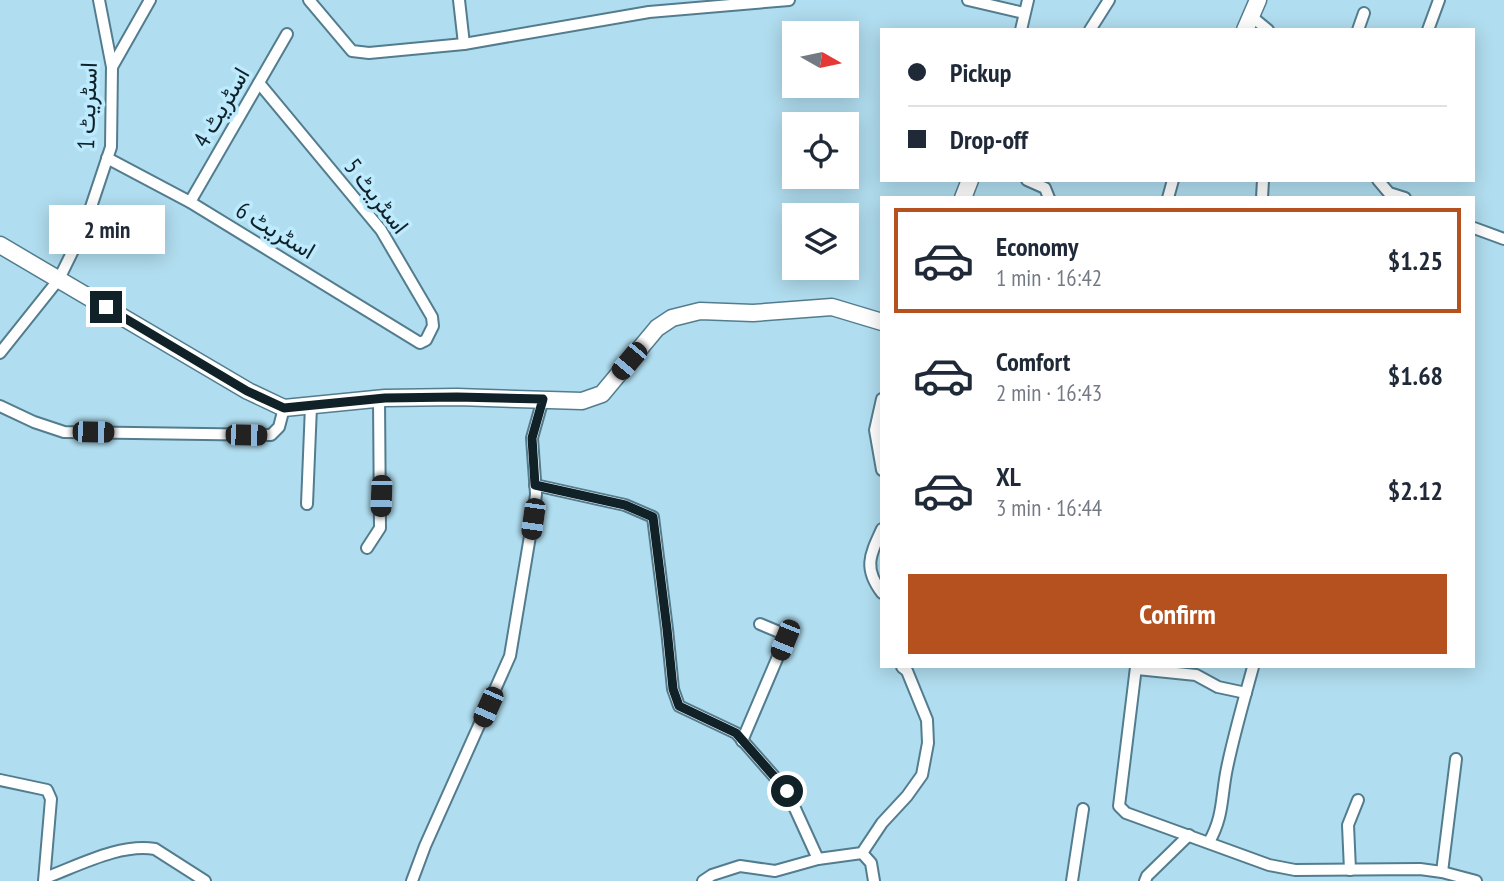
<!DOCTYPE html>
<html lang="en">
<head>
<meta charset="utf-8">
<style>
	:root { --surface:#fff; --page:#f2f2f3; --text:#1f2937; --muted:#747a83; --line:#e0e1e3; --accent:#b5511e }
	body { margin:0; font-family:"PT Sans Narrow",Vazirmatn,sans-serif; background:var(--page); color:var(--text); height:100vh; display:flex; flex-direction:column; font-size:26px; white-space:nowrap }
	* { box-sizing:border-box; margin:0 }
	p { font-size:23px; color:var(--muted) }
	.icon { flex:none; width:38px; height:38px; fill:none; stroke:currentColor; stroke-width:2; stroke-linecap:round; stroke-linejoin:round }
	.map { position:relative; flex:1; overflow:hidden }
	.panel { position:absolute; left:880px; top:196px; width:595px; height:472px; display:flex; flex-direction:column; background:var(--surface); border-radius:0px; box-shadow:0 4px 18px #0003 }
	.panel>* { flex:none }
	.top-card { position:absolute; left:880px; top:28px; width:595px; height:154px; border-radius:0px; box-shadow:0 4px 18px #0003; display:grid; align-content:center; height:154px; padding:0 28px; background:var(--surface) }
	.needle { width:46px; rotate:99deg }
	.controls { position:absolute; left:782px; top:21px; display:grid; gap:14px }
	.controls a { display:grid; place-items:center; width:77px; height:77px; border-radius:0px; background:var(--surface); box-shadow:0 4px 18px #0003; font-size:35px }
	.end { position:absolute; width:32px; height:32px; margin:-16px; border:9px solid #102128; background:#fff; box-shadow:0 0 0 4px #fff }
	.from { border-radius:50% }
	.bubble { position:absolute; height:49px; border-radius:0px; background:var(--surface); box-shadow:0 4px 18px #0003; font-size:23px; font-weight:800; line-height:49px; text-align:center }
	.car { position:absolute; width:21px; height:42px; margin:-21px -10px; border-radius:9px; box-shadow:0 0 5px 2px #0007; background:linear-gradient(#222 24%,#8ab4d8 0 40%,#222 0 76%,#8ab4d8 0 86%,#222 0) }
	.top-card b { display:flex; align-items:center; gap:24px; height:66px; font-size:26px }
	.top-card b+b { border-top:2px solid var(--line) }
	.top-card i { width:18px; height:18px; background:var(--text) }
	ul { padding:12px 0 0; list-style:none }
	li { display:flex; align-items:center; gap:21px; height:105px; margin:0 14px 10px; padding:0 14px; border:4px solid transparent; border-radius:0px }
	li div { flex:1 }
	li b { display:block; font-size:26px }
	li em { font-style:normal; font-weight:800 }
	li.selected { border-color:var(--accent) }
	li>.icon { width:63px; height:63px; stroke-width:1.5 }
	.action { display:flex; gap:14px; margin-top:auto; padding:14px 28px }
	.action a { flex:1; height:80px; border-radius:0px; background:var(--accent); color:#fff; font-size:28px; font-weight:800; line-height:80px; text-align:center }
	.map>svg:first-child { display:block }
</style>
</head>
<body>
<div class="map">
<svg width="1504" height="881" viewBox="0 0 1504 881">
	<rect width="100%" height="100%" fill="#b0ddef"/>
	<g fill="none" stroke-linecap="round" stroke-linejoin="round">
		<defs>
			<g id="street">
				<path d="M309 0 352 51 369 53 464 44 649 12 789 0"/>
				<path d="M459 0 464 44"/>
				<path d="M968 0 1024 13"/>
				<path d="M1251 16 1268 30"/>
				<path d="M1021 30 1028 0"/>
				<path d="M1090 30 1109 0"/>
				<path d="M1358 30 1364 13"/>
				<path d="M1428 30 1439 0"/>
				<path d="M112 67 150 0"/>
				<path d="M107 158 190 202 420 343 426 340 433 326 432 317 381 230 259 83"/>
				<path d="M1027 180 1045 188 1049 198"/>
				<path d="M1378 180 1389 193 1405 198"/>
				<path d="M1168 198 1173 180"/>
				<path d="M1262 198 1263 180"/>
				<path d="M190 202 287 34"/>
				<path d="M1474 228 1504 239"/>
				<path d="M0 353 59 279 84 228 111 147 112 67 99 0"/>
				<path d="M882 399 875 430 882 470"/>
				<path d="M0 406 34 422 64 432 271 435 279 427 284 408"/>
				<path d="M535 485 625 505 653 517 667 629 673 689 679 706 736 733 787 791 818 859"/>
				<path d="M307 504 311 406"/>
				<path d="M882 529C870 555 863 568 882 593"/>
				<path d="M367 548 380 528 379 399"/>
				<path d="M1136 667 1119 806 1126 813 1269 865 1295 870 1420 869 1442 872 1476 881"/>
				<path d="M1137 669 1196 675 1218 687 1246 693"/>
				<path d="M742 741 785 640 784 634 760 624"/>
				<path d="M0 780 47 790 51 799 44 881"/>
				<path d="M1209 842C1224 816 1221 796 1227 768 1234 734 1244 700 1253 667"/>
				<path d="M862 853 871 863 874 881"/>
				<path d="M1350 870 1348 825 1358 800"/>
				<path d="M1442 872 1456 759"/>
				<path d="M45 878C78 866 120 843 155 849L205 881"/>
				<path d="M412 881 425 846 510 656 533 518 536 494 532 438 543 399"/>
				<path d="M703 881 712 875 740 866 775 871 818 859 862 853 882 823 907 796 922 775 928 743 927 720 907 671 902 667"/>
				<path d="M1072 881 1083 809"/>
				<path d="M1145 881 1147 876 1189 835"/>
			</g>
			<g id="secondary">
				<path d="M1245 30 1258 0"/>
				<path d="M963 198 970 180"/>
				<path d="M0 245 248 391 284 408 385 398 457 397 582 401 602 394 657 328 672 318 700 311 753 313 832 307 882 322"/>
			</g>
		</defs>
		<use href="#street" stroke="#537d8e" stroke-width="14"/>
		<use href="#secondary" stroke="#537d8e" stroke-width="19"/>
		<use href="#street" stroke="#fff" stroke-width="10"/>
		<use href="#secondary" stroke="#fff" stroke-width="16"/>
	</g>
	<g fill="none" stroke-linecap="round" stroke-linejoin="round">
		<path stroke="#102128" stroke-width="9" d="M106 307 247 391 284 408 385 398 457 397 543 399 532 438 535 485 625 505 653 517 667 629 673 689 679 706 736 733 787 791"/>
	</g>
	<g text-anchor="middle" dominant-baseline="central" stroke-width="7" stroke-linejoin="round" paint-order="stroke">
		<g font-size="24" fill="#102128" stroke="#bdeafc">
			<text transform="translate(87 106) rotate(-88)">اسٹریٹ 1</text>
			<text transform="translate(221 107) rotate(-60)">اسٹریٹ 4</text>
			<text transform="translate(377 196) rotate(52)">اسٹریٹ 5</text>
			<text transform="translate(276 230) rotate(31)">اسٹریٹ 6</text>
		</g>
	</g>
</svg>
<div class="controls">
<a><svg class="needle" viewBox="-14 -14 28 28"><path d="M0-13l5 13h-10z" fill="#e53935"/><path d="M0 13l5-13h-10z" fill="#747a83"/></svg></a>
<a><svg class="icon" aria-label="locate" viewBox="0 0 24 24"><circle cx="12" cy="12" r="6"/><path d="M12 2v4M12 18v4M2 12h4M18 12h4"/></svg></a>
<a><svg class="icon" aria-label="layers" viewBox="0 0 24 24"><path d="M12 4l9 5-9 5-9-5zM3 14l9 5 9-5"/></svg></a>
</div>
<i class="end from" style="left:787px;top:791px"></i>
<i class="end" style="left:106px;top:307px"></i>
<div class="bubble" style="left:49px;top:205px;width:116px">2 min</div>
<i class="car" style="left:629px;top:361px;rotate:220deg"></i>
<i class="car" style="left:93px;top:432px;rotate:91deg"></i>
<i class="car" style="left:246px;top:435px;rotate:91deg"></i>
<i class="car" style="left:381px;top:496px;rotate:182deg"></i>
<i class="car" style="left:533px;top:519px;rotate:188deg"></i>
<i class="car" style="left:785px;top:640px;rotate:202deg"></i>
<i class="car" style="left:488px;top:707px;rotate:204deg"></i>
<div class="top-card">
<b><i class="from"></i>Pickup</b>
<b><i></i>Drop-off</b>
</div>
<section class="panel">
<ul>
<li class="selected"><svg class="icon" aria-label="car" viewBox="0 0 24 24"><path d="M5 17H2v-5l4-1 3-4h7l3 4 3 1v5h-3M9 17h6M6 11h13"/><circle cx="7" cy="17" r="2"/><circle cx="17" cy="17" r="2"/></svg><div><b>Economy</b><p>1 min · 16:42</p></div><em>$1.25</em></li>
<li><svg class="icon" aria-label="car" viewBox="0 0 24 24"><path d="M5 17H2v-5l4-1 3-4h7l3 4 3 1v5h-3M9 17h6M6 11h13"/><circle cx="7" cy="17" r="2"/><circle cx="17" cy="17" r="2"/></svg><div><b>Comfort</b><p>2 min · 16:43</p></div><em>$1.68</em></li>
<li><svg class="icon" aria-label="car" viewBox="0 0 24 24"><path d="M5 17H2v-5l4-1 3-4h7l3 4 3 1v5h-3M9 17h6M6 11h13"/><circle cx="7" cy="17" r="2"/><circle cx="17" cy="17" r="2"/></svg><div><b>XL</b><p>3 min · 16:44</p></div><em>$2.12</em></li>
</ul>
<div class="action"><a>Confirm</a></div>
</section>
</div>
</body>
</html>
